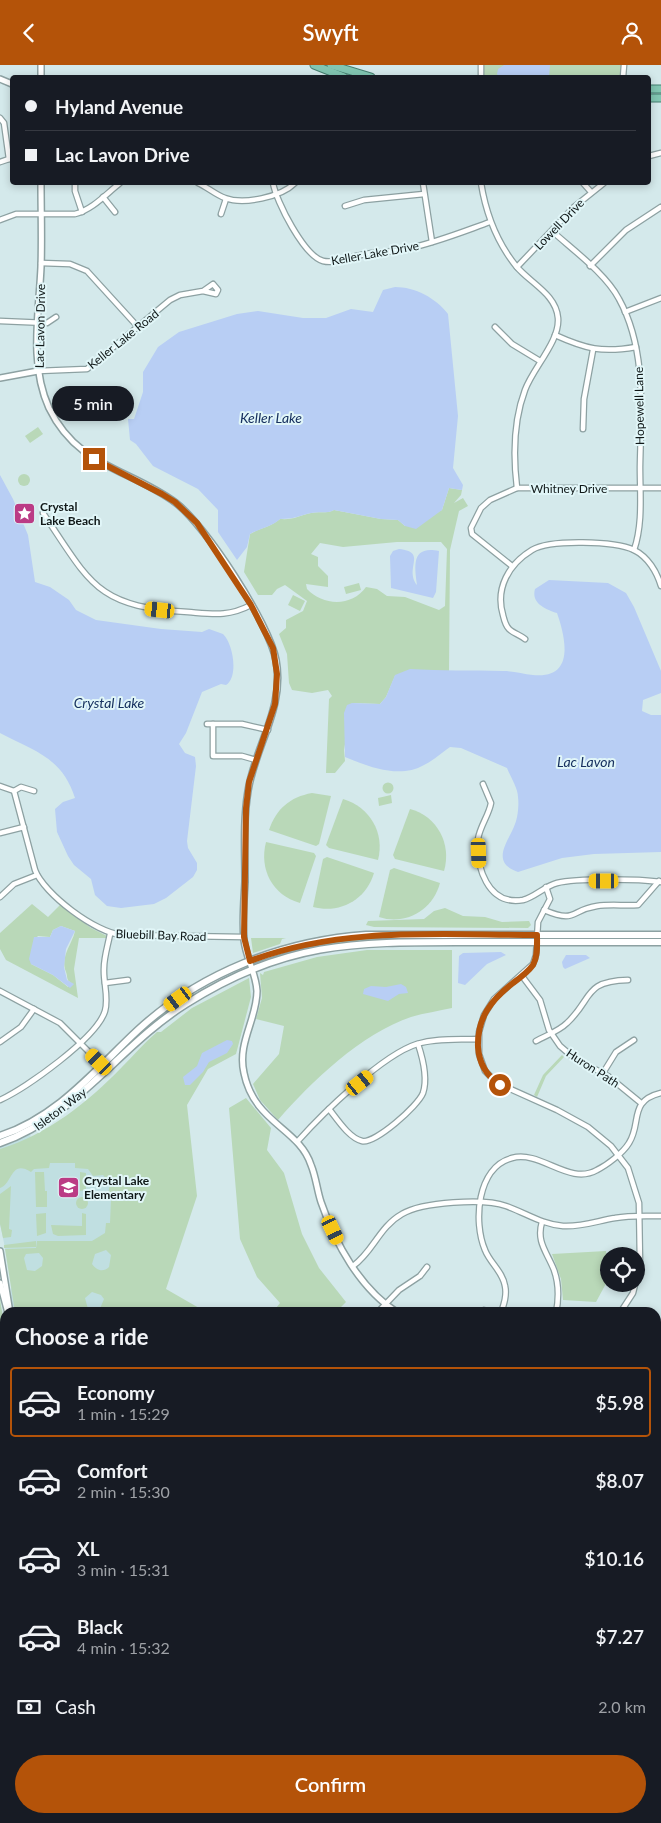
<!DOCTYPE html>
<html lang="en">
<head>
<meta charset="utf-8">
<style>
	:root { --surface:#171b24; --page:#20242c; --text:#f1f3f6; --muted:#9ea1a6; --line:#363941; --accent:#b45309 }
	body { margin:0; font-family:Lato,sans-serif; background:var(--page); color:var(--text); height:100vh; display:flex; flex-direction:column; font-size:19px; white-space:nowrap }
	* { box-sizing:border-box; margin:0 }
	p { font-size:16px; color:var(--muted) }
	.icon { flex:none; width:28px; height:28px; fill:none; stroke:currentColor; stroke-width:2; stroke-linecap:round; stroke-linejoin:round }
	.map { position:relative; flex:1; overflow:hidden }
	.sheet { position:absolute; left:0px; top:1242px; width:661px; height:516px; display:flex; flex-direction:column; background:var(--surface); border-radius:15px 15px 0 0; box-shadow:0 2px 8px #0003 }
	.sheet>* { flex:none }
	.top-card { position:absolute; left:10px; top:10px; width:641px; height:110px; border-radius:5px; box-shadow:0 2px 8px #0003; display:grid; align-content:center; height:110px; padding:0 15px; background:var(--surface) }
	.fabs { position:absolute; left:600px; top:1182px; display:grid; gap:10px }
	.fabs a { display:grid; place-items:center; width:45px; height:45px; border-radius:50%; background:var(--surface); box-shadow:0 2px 8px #0003; font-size:25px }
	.end { position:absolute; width:22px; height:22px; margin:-11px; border:6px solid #b45309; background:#fff; box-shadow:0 0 0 2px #fff }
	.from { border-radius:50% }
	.bubble { position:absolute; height:35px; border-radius:18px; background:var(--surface); box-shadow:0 2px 8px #0003; font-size:16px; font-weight:600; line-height:35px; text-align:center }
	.car { position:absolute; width:15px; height:30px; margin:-15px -8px; border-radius:6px; box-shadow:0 0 4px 1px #0007; background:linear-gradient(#f5c518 24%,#345 0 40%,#f5c518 0 76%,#345 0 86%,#f5c518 0) }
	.top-card b { display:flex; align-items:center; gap:18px; height:48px; font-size:19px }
	.top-card b+b { border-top:1px solid var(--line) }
	.top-card i { width:12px; height:12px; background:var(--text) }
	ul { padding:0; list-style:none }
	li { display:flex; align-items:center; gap:15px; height:70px; margin:0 10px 8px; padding:0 5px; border:2px solid transparent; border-radius:5px }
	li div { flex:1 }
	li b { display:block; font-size:19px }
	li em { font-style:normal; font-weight:600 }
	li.current { border-color:var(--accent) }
	li>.icon { width:45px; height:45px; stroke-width:1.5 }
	h2 { padding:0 15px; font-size:22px; line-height:60px }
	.pay { display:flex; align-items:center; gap:12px; height:55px; padding:0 15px; font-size:19px }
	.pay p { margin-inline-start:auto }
	.action { display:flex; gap:10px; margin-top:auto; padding:10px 15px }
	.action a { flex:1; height:58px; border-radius:30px; background:var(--accent); color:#fff; font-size:20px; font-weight:600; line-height:58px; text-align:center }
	header { display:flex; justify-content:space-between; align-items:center; height:65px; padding:0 15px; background:var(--accent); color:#fff; font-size:22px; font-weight:600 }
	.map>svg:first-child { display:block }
</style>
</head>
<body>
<header><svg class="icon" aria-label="back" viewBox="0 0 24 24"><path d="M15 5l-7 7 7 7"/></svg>Swyft<svg class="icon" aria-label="person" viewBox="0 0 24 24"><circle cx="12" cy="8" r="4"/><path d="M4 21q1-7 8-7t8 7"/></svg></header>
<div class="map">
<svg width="661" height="1758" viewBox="0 0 661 1758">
	<rect width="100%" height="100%" fill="#d4e9eb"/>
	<path fill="#c0dfe1" d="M30 1061 31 1085 142 1086 115 1247H11V1213L0 1158V1074Z"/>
	<g fill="#b9d8b8" fill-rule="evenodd">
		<rect x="483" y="0" width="138" height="12"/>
		<path d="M38 362 43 369 30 378 25 371Z"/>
		<circle cx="24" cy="415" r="6"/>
		<path d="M449 423 462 425 461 430 454 438 463 433 468 441 459 446 450 485 449 606 395 611 386 632 380 639 352 638 344 685 345 696 335 708H326L329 634 332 631 328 625 312 628 292 625 289 618 287 589 279 569 286 563V555L303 546 307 536 285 520 277 524 272 530H258L244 507 250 469C260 463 271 462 280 454 294 455 298 451 311 448 319 446 326 449 334 445L381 454 398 455 405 461 442 445ZM397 477H441L447 484 445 541 439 545 405 532 387 531 377 524 366 522C352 542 323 541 307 524L306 519 328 522V511L318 501V492L311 489 320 478 343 482Z"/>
		<path d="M359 518 361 525 346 529 344 522Z"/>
		<path d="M293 530 305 536 300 546 288 540Z"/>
		<circle cx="388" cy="723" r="5.5"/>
		<path d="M312 728 331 731 319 779 316 781 269 765C276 744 290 732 312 728Z"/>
		<path d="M391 730 392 738 379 741 378 733Z"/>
		<path d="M343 734C370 742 385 768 378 795L329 783 326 780Z"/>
		<path d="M410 744C437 751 452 779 444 806L395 794 393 790Z"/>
		<path d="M266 777 314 788 316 791 300 838C272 830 259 804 266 777Z"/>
		<path d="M327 792 374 808C366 835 340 849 313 842L323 794Z"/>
		<path d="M394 803 440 818C433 845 405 861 379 852L390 805Z"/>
		<path d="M32 839 48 852 60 840 91 863 107 871 106 873H79L74 904 78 933 6 895 0 884V868ZM61 861 75 866C72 880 60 891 66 907 68 912 66 914 70 917L68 922 53 910 31 899C30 891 32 876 38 871L50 872 53 865Z"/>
		<path d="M445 843 463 851 485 852 502 857 529 856 531 860 528 863 374 862 366 860 368 856 424 854 434 846Z"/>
		<path d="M371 872H453V875H380L324 880 323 878Z"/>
		<path d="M251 873H286L282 874 280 879 253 888Z"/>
		<path d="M367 885H452V943C439 946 424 948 411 952 361 969 312 1016 278 1055L260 1035 253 1019 279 989 284 961 256 954 262 933 260 908 263 910 264 907 317 892Z"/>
		<path d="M249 913 251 932 236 989 208 1004 187 1040 197 1131 166 1224 206 1247H15L5 1184 36 1183 37 1176H92L105 1168 106 1158H110L111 1134H107L110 1119 103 1110 93 1111 88 1104 75 1103V1098H50L49 1103 34 1104 31 1107C10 1094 13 1119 0 1123V1084C48 1069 87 1038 122 1002 133 991 144 978 157 967H161L192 943ZM106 1185 111 1190 109 1202C103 1208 96 1205 92 1199L95 1189ZM39 1188 43 1193 42 1201 35 1206 27 1205 24 1193 26 1189ZM92 1227 101 1230 104 1234 99 1246 88 1244 85 1233Z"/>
		<path d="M182 934 184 937 113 997 111 995 143 965Z"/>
		<path d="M562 990 564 992 546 1011 537 1032 534 1030 543 1010Z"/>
		<path d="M246 1033 271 1063 267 1085 284 1108 302 1169 319 1203 346 1237 336 1247H273L280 1238 257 1212 240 1174 229 1043Z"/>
		<path d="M35 1107H44L45 1126H47V1142H36Z"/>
		<path d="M80 1107 86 1108V1125L80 1126Z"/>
		<path d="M11 1121 9 1164 12 1165 11 1172 3 1173 0 1159V1129Z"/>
		<circle cx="82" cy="1138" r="6"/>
		<path d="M46 1148V1168L37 1171 36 1149Z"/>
		<path d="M82 1148 86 1149V1170L58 1171 53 1169 51 1160 82 1161Z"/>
		<path d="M36 1176V1182L4 1183V1180Z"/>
		<path d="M606 1186 609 1213 596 1237 563 1235 561 1214 552 1189Z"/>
		<path d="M0 1234 5 1265V1291H0Z"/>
		<path d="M661 1522V1576L656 1574V1524Z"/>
		<path d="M37 1754H512L514 1758H37Z"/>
	</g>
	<g fill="#b8cef4">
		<path d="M504 0H550L549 12H499L497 9 498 4Z"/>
		<path d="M395 222C415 222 436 233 448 249L458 351 453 403 463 420 462 425 449 423 442 445 416 464 405 461 398 455 381 454 334 445C327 449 319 446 311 448 298 451 294 454 280 454 271 462 261 463 250 469L247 482 237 495 218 467V445L198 424 153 401 136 379 130 375 128 354H134L143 327V307L158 282 179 267 237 249 258 246 303 253H326L351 244 373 247 383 225Z"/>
		<path d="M0 410 13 434 28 470 35 517 50 522 69 535 76 545 96 555 161 564 202 567 209 564 223 569C233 578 239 612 226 620L221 619 202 627 186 668 179 679 185 688 195 692 196 701 187 776 188 783 197 798V805L193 812 166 833 154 839 121 843 107 841 95 830 91 814 74 800 68 791 57 767 55 744 63 737 75 733C62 692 34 686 0 668Z"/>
		<path d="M399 484C428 487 404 503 417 520 415 503 410 480 439 486L436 527 433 533 391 523 390 491 393 486Z"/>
		<path d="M549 515 608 518 626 528 634 542 661 606V628L643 635 642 646 651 650H661V787L594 789 562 793 518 807C489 797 509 776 515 759 518 752 519 739 518 732 518 723 510 711 507 703L461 683 450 682C441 688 433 696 424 700 400 714 369 702 345 692L344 648 347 640 352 638 380 639 386 632 395 610 410 604C441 606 472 605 503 606 513 606 523 609 533 610 575 614 566 574 557 548 545 544 531 538 535 524Z"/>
		<path d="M61 861 75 866 66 884 64 902 67 915 74 919 70 923 53 910 31 899 29 894 34 872H50L53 865Z"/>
		<path d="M501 887 506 890 487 899 465 920 458 918 459 891 463 888Z"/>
		<path d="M566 890H586L590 893 565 904 563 902 562 897Z"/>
		<path d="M401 919 406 922 408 928 399 929 388 936 363 929 364 924 371 921 386 922Z"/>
		<path d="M227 975 232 976 233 979 227 988 209 997 203 1007 190 1020H185L183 1012 197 1001 202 988Z"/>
	</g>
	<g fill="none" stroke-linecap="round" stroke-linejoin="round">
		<defs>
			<g id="minor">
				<path d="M481 0V12"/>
				<path d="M623 12 624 0"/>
				<path d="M0 53 4 58 9 94"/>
				<path d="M649 91 661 88"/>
				<path d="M0 97 12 93"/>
				<path d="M75 118V126L82 147"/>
				<path d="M198 118C207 122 216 130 225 133 244 140 281 132 295 118"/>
				<path d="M273 118C276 136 304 191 323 196 335 199 349 192 361 190 376 186 391 188 406 184 435 178 462 167 490 157"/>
				<path d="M423 118 432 177"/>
				<path d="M481 118C486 149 496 176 516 201 530 218 556 229 558 253 560 276 533 303 525 325 513 357 513 390 517 423"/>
				<path d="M583 118 591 127"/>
				<path d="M103 132 115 147"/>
				<path d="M345 141 364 135 424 129"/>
				<path d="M221 149 226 134"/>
				<path d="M0 155 16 149H75C93 144 105 130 120 118"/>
				<path d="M552 166C573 185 606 209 619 234 647 285 641 346 640 402 640 430 643 459 634 485"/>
				<path d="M41 198 70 199 87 206 138 262"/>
				<path d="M590 201 626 165 661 142"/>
				<path d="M517 202 574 142 604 118"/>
				<path d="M625 247 661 233"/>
				<path d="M0 256 47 258 56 252"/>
				<path d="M495 262 512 279 540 296"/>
				<path d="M555 270C586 284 602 288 636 282"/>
				<path d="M38 306 87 304 170 235 180 230 203 226 213 219 218 225 216 229 203 226"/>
				<path d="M583 364 584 334 593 285"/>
				<path d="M43 448C91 519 96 542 188 547 213 549 228 552 251 540"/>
				<path d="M512 501 472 469 471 463 481 443 490 435 517 423H661"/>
				<path d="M525 574C520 570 513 568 509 564 505 560 504 554 503 550 495 523 509 499 532 485 550 474 615 476 634 485 648 492 657 507 661 521"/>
				<path d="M207 659H242L268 665"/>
				<path d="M213 659V691H242L256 695"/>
				<path d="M483 719 491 738C489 750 480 761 478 774 476 801 487 841 523 835 535 832 545 821 557 818 576 813 640 814 661 817"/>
				<path d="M0 721 14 726 35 805C44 829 96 868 122 870L244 872"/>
				<path d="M14 726 21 722 34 726"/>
				<path d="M0 768 24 762"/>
				<path d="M546 822 550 834 538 857 536 890 533 899 494 934 484 950 479 967V989L485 1006 497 1018 557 1045 588 1062 611 1081 628 1103 639 1138 640 1199 633 1228 620 1248"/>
				<path d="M0 832 14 819 37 810"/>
				<path d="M544 845C577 859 570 845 597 841 610 839 625 841 638 840L659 816"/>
				<path d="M522 911 540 935 549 965 560 981 574 993 608 1011 641 1038"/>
				<path d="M105 918 128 915"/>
				<path d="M0 926 60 958 103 1001"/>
				<path d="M536 976C547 970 559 966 567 958 593 934 583 916 628 915"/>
				<path d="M0 977 21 962 34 944"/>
				<path d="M603 1008 616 987 634 975"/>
				<path d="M0 1035C26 1023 97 973 105 946 109 932 103 917 104 903 104 892 108 880 110 869"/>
				<path d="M329 1044C337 1054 349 1073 362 1076 375 1079 418 1041 423 1028 428 1013 423 994 418 979"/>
				<path d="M297 1077C322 1049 382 990 417 979 437 973 458 975 478 974"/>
				<path d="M542 1157C536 1177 547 1187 554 1205 559 1219 559 1233 556 1248"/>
				<path d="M353 1201C373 1187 379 1162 402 1149 422 1137 484 1133 506 1141 526 1148 541 1159 563 1161 582 1162 597 1156 615 1153 630 1150 646 1151 661 1151"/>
				<path d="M484 1245 494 1248"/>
				<path d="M377 1248 399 1225 420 1211 427 1202"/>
				<path d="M501 1248C504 1239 507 1230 505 1221 503 1207 490 1198 485 1185 473 1157 477 1102 512 1093 541 1085 569 1121 597 1105 607 1100 623 1088 629 1078 642 1058 628 1036 661 1028"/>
				<path d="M0 1411 5 1415"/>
				<path d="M656 1499 661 1498"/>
				<path d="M0 1500 5 1498"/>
				<path d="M656 1607 661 1608"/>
				<path d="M0 1612 5 1610"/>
				<path d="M0 1621V1634"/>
				<path d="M656 1682H661"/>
				<path d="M0 1689H5"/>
			</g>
			<g id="tertiary">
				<path d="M41 0V12"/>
				<path d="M0 14 12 19"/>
				<path d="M41 118C41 146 42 174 41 202 39 248 29 299 49 343 78 403 129 403 176 438 206 461 269 558 276 595 285 643 255 681 248 726 243 756 245 787 245 817 244 836 242 856 244 875 246 893 256 908 257 926 257 954 237 978 244 1008 254 1058 299 1063 311 1100 316 1112 317 1125 321 1137 335 1178 360 1224 398 1248"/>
				<path d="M0 313 38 306"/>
				<path d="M0 1186 10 1248"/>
				<path d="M0 1218 8 1248"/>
				<path d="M0 1297H5"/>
				<path d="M656 1297H661"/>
				<path d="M36 1754V1758"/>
			</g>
			<g id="secondary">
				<path d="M0 1071C58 1052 95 1005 138 965 200 908 282 876 366 870H661"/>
				<path d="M0 1078C77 1051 119 981 186 939 288 874 360 877 476 877 538 877 599 877 661 877"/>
			</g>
			<g id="trunk">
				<path d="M314 0 344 12"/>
				<path d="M331 0 371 12"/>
				<path d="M649 24H661"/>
				<path d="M649 33H661"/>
			</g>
		</defs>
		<use href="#minor" stroke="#8da1a2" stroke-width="7"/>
		<use href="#tertiary" stroke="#8da1a2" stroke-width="8"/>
		<use href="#secondary" stroke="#8da1a2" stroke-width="9"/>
		<use href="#trunk" stroke="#457f70" stroke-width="9"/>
		<use href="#minor" stroke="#fff" stroke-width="4.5"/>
		<use href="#tertiary" stroke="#fff" stroke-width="5"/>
		<use href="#secondary" stroke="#fff" stroke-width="6"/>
		<use href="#trunk" stroke="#82c6b2" stroke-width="7"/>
	</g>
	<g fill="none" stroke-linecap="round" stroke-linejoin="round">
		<path stroke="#b45309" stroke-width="6" d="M94 394 162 429 175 437 197 458 251 540 273 583 277 609 275 639 249 717 246 743 244 872 250 896C342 861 440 870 537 870 537 880 538 891 533 900 528 907 520 913 513 918 491 935 477 953 478 982 479 999 487 1011 500 1020"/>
	</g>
	<defs>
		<symbol id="sight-square" viewBox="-11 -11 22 22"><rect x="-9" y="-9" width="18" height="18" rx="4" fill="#bb3b85" stroke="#e1f6f8"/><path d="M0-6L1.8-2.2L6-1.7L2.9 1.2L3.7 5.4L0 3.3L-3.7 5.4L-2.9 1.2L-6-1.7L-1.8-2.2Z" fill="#fff"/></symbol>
		<symbol id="school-square" viewBox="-11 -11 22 22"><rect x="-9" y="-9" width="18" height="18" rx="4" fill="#bb3b85" stroke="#e1f6f8"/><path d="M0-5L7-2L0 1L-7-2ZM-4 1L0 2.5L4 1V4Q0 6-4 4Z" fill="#fff"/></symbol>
	</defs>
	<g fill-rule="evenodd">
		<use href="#sight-square" x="12" y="436" width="25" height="25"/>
		<use href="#school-square" x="56" y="1110" width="25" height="25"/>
	</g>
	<g text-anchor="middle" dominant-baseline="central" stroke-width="4" stroke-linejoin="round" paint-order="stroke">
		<g font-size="12" fill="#101818" stroke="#e1f6f8">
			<text transform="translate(559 159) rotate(-46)">Lowell Drive</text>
			<text transform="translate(375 188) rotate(-10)">Keller Lake Drive</text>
			<text transform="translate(40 261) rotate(-89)">Lac Lavon Drive</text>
			<text transform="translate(123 274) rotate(-39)">Keller Lake Road</text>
			<text transform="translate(639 341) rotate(-91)">Hopewell Lane</text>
			<text x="569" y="423">Whitney Drive</text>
			<text transform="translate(161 870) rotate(2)">Bluebill Bay Road</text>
			<text transform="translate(593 1003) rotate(33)">Huron Path</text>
			<text transform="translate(60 1044) rotate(-37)">Isleton Way</text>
		</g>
		<g font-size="12" font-weight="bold" fill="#101818" stroke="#e1f6f8" text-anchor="start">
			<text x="40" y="441">Crystal<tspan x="40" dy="14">Lake Beach</tspan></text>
			<text x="84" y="1115">Crystal Lake<tspan x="84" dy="14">Elementary</tspan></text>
		</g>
		<g font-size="14" font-style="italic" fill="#183260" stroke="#e1f6f8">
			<text x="271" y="352">Keller Lake</text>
			<text x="109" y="637">Crystal Lake</text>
			<text x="586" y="696">Lac Lavon</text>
		</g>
	</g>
</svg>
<div class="fabs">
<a><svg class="icon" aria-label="locate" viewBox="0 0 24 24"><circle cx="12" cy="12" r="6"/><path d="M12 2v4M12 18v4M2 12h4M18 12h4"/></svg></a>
</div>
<i class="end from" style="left:500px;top:1020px"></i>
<i class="end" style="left:94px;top:394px"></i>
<div class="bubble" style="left:52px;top:321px;width:82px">5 min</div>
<i class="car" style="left:160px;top:545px;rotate:276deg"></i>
<i class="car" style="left:479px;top:788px;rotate:178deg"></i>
<i class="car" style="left:604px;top:816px;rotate:270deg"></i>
<i class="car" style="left:178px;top:934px;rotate:234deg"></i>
<i class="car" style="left:99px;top:997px;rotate:315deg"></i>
<i class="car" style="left:360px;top:1018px;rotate:51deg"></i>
<i class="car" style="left:333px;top:1165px;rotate:155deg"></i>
<div class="top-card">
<b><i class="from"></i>Hyland Avenue</b>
<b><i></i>Lac Lavon Drive</b>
</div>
<section class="sheet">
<h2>Choose a ride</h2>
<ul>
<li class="current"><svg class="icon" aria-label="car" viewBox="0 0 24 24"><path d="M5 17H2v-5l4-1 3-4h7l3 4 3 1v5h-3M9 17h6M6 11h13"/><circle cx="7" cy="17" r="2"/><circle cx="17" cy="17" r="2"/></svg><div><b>Economy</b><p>1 min · 15:29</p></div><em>$5.98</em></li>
<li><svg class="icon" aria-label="car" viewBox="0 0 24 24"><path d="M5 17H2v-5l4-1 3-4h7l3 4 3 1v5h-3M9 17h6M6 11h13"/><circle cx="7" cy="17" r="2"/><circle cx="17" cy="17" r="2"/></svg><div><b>Comfort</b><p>2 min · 15:30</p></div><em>$8.07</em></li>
<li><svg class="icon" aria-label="car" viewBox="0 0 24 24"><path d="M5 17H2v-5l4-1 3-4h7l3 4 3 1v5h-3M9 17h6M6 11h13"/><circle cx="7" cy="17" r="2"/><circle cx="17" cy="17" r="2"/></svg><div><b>XL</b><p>3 min · 15:31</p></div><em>$10.16</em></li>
<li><svg class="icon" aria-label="car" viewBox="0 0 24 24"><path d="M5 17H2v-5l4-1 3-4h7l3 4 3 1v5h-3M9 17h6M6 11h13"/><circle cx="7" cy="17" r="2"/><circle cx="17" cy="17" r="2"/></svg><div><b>Black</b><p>4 min · 15:32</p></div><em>$7.27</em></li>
</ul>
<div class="pay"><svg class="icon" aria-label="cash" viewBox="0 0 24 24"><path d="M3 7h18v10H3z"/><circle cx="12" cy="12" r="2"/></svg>Cash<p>2.0 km</p></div>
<div class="action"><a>Confirm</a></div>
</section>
</div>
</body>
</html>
